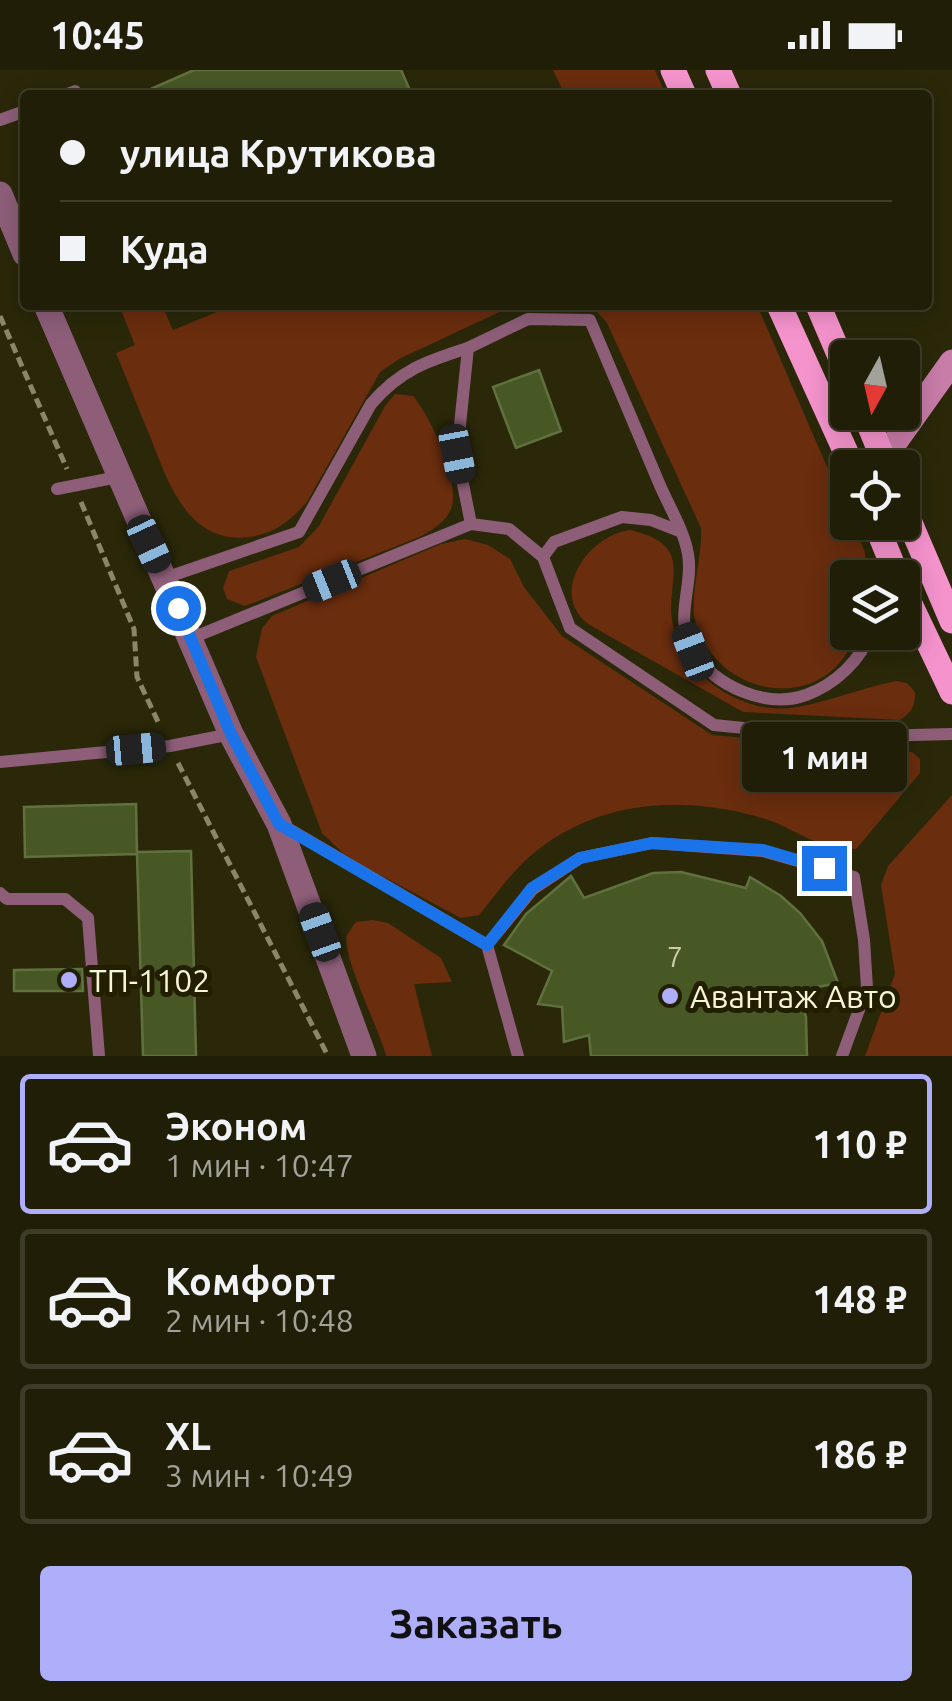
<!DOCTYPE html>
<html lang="ru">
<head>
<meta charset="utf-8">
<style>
	:root { --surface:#201e07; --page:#282711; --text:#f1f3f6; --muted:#a2a29b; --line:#3d3c28; --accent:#afaefa }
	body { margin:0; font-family:Ubuntu,sans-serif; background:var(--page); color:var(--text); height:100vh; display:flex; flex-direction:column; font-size:38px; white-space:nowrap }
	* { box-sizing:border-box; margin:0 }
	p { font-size:32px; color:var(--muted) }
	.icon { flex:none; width:55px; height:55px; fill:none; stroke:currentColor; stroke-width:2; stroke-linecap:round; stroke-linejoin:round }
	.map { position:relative; height:986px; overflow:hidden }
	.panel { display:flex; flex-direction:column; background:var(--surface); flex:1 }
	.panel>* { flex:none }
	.hud { position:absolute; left:20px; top:20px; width:912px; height:220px; border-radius:10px; box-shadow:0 5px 25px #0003,0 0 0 2px var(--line); display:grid; align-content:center; height:220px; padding:0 40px; background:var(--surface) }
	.needle { width:65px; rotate:188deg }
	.buttons { position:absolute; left:830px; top:270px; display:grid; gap:20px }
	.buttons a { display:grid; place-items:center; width:90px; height:90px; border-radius:10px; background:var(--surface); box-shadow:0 5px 25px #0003,0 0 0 2px var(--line); font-size:50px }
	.end { position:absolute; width:45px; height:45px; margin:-22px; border:12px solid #1a73e8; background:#fff; box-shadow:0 0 0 5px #fff }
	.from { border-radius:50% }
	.bubble { position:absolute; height:70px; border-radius:10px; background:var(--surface); box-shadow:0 5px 25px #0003,0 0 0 2px var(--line); font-size:32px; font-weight:700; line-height:70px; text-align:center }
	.car { position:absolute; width:30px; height:60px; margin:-30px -15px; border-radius:12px; box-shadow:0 0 8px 2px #0007; background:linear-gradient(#222 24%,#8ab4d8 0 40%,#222 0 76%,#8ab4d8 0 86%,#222 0) }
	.hud b { display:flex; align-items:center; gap:35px; height:95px; font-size:38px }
	.hud b+b { border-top:2px solid var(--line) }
	.hud i { width:25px; height:25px; background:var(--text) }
	ul { padding:18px 0 0; list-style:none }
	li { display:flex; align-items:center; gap:30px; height:140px; margin:0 20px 15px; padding:0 20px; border:5px solid var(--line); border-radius:10px }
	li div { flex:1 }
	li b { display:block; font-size:38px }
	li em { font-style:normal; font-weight:700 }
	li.current { border-color:var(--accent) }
	li>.icon { width:90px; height:90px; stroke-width:1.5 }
	.button { display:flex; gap:20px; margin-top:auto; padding:20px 40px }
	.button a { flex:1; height:115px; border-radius:10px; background:var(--accent); color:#111; font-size:40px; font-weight:700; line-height:115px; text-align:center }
	.status { display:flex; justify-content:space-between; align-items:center; height:70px; padding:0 50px; background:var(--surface); direction:ltr }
	.status svg { height:28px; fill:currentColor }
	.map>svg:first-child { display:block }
</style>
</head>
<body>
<div class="status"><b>10:45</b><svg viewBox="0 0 49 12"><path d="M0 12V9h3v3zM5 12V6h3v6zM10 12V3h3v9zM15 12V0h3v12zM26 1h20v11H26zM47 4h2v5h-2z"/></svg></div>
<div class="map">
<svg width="952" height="986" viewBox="0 0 952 986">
	<rect width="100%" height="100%" fill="#2a2809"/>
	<g fill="#6a2d0e">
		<path d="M553 0H655L666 25H565Z"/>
		<path d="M119 235H162L173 260 234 235H514L399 289 380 302 307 432C290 451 276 463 250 467 189 475 169 415 151 369 139 340 128 312 116 283L135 275Z"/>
		<path d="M591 235H757L847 443 848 452 852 453 865 482 866 507 848 508V562L856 563C830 643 725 632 697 558 687 531 703 488 701 458L607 253Z"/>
		<path d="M395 324 413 326C431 347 461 412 451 439 445 453 434 458 422 466L245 536 227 529 223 518 229 501 299 477 319 456 385 336Z"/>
		<path d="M630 460C696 475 666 509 672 550 680 603 739 644 791 638 826 633 861 618 896 611L907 613 915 622C915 637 912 642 900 650L743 642 588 554C548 522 589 465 630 460Z"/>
		<path d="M465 469 488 475 510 489 524 517 562 566 712 665 912 682 920 689V703L856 779C846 778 835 778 825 775 803 768 784 754 762 748 681 724 595 730 529 787 511 803 495 826 479 845L461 848 369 799 343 783 322 763 256 587 262 558 272 546 441 474Z"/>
		<path d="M952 725V986H865L895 904 881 815 888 796Z"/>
		<path d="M373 850 388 853 441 888 452 912 414 914 432 986H386C380 960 341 885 347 865 348 864 355 853 356 852Z"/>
	</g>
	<g fill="#485825" stroke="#60713e" stroke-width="2.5">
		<path d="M194 0H401L412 25H137Z"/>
		<path d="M539 300 561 361 516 378 493 317Z"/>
		<path d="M136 734 137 782 191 781 196 986H143L137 784 25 787 24 737Z"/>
		<path d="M681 802 746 818 750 807 781 826 800 843 822 871 838 913 798 921 806 947 807 986H591L589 965 564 972 562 937 538 934 552 901 504 875 526 844 571 806 584 828 653 803Z"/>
		<path d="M82 899 83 921H14V900Z"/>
	</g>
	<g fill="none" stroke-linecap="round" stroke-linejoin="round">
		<g stroke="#898768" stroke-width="5" stroke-dasharray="10 5" stroke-linecap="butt">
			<path d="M0 246 67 399"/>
			<path d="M81 432 134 559 137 607 160 656"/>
			<path d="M178 693 328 986"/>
		</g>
		<g stroke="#8e5e79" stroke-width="12">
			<path d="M65 25 75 21"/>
			<path d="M0 50 25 41"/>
			<path d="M57 419 118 407"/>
			<path d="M543 487 554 472 622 447 651 450 679 461"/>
			<path d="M165 508 299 462 371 334C400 300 427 291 468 278"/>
			<path d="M870 562C862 590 834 615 806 625 767 639 715 617 693 581 673 548 694 517 688 484 684 460 668 435 659 413 636 358 613 304 590 250L528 249 468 278 457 384 471 454 509 459 543 487 570 558 714 655 832 667 952 664"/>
			<path d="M192 568 471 454"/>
			<path d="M0 692 170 676 231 664"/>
			<path d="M282 755 487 875 518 986"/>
			<path d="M0 823 7 829H65L88 848 99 986"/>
			<path d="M487 875 533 819 580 788 652 773 763 781 854 807 864 870 867 918 842 986"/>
		</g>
		<g stroke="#8e5e79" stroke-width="25">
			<path d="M0 124 25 184"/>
			<path d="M46 235 231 664 279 754 364 986"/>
		</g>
		<path stroke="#c87ca8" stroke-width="25" d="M867 398 883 389 952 292"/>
		<g stroke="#f593cd" stroke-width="25">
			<path d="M673 0 684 25"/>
			<path d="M718 0 729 25"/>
			<path d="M779 235 853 398"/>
			<path d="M818 235 848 305"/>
			<path d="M864 342 887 398"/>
			<path d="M902 434 952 551"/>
			<path d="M875 452 898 508"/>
			<path d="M902 517 952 622"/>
		</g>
	</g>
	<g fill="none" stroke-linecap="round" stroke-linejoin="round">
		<path stroke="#1a73e8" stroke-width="12" d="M178 538 231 664 279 754 487 875 532 818 580 788 652 773 763 780 824 798"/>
	</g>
	<g fill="#afaefa" stroke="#211e01" stroke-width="4">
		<circle cx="69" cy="910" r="10"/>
		<circle cx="670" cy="926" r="10"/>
	</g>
	<g text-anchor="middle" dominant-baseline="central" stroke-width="10" stroke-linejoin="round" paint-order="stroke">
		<g font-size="28" fill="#cbceaa">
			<text x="675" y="886">7</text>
		</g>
		<g font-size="32" fill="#f7f5d7" stroke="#211e01" text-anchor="start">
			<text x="89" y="910">ТП-1102</text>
			<text x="690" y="926">Авантаж Авто</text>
		</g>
	</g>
</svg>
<div class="buttons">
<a><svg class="needle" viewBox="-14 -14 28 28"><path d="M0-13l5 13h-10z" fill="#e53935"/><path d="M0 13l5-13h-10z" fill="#a2a29b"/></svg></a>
<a><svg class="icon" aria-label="locate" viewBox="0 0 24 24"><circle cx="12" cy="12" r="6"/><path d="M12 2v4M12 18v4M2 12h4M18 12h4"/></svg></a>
<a><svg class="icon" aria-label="layers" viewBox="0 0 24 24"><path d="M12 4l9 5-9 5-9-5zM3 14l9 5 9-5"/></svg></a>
</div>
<i class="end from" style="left:178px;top:538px"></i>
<i class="end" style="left:824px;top:798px"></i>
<div class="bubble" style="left:742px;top:652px;width:165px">1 мин</div>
<i class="car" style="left:457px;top:384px;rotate:169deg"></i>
<i class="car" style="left:149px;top:474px;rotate:155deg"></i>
<i class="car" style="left:332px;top:511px;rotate:248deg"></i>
<i class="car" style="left:693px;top:582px;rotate:339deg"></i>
<i class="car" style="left:136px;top:679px;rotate:85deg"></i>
<i class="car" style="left:320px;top:862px;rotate:340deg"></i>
<div class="hud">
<b><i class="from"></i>улица Крутикова</b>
<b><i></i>Куда</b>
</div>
</div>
<section class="panel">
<ul>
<li class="current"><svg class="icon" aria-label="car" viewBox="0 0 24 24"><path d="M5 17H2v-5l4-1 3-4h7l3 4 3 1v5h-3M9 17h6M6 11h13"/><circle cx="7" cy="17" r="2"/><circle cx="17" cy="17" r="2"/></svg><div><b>Эконом</b><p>1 мин · 10:47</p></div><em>110 ₽</em></li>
<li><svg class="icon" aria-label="car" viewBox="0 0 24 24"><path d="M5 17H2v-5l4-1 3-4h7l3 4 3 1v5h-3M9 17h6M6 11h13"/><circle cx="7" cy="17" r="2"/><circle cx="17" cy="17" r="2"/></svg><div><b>Комфорт</b><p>2 мин · 10:48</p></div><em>148 ₽</em></li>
<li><svg class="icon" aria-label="car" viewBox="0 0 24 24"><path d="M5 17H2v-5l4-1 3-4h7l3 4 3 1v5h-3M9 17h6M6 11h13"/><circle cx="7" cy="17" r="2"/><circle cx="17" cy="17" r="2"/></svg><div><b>XL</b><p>3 мин · 10:49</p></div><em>186 ₽</em></li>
</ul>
<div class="button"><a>Заказать</a></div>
</section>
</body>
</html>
